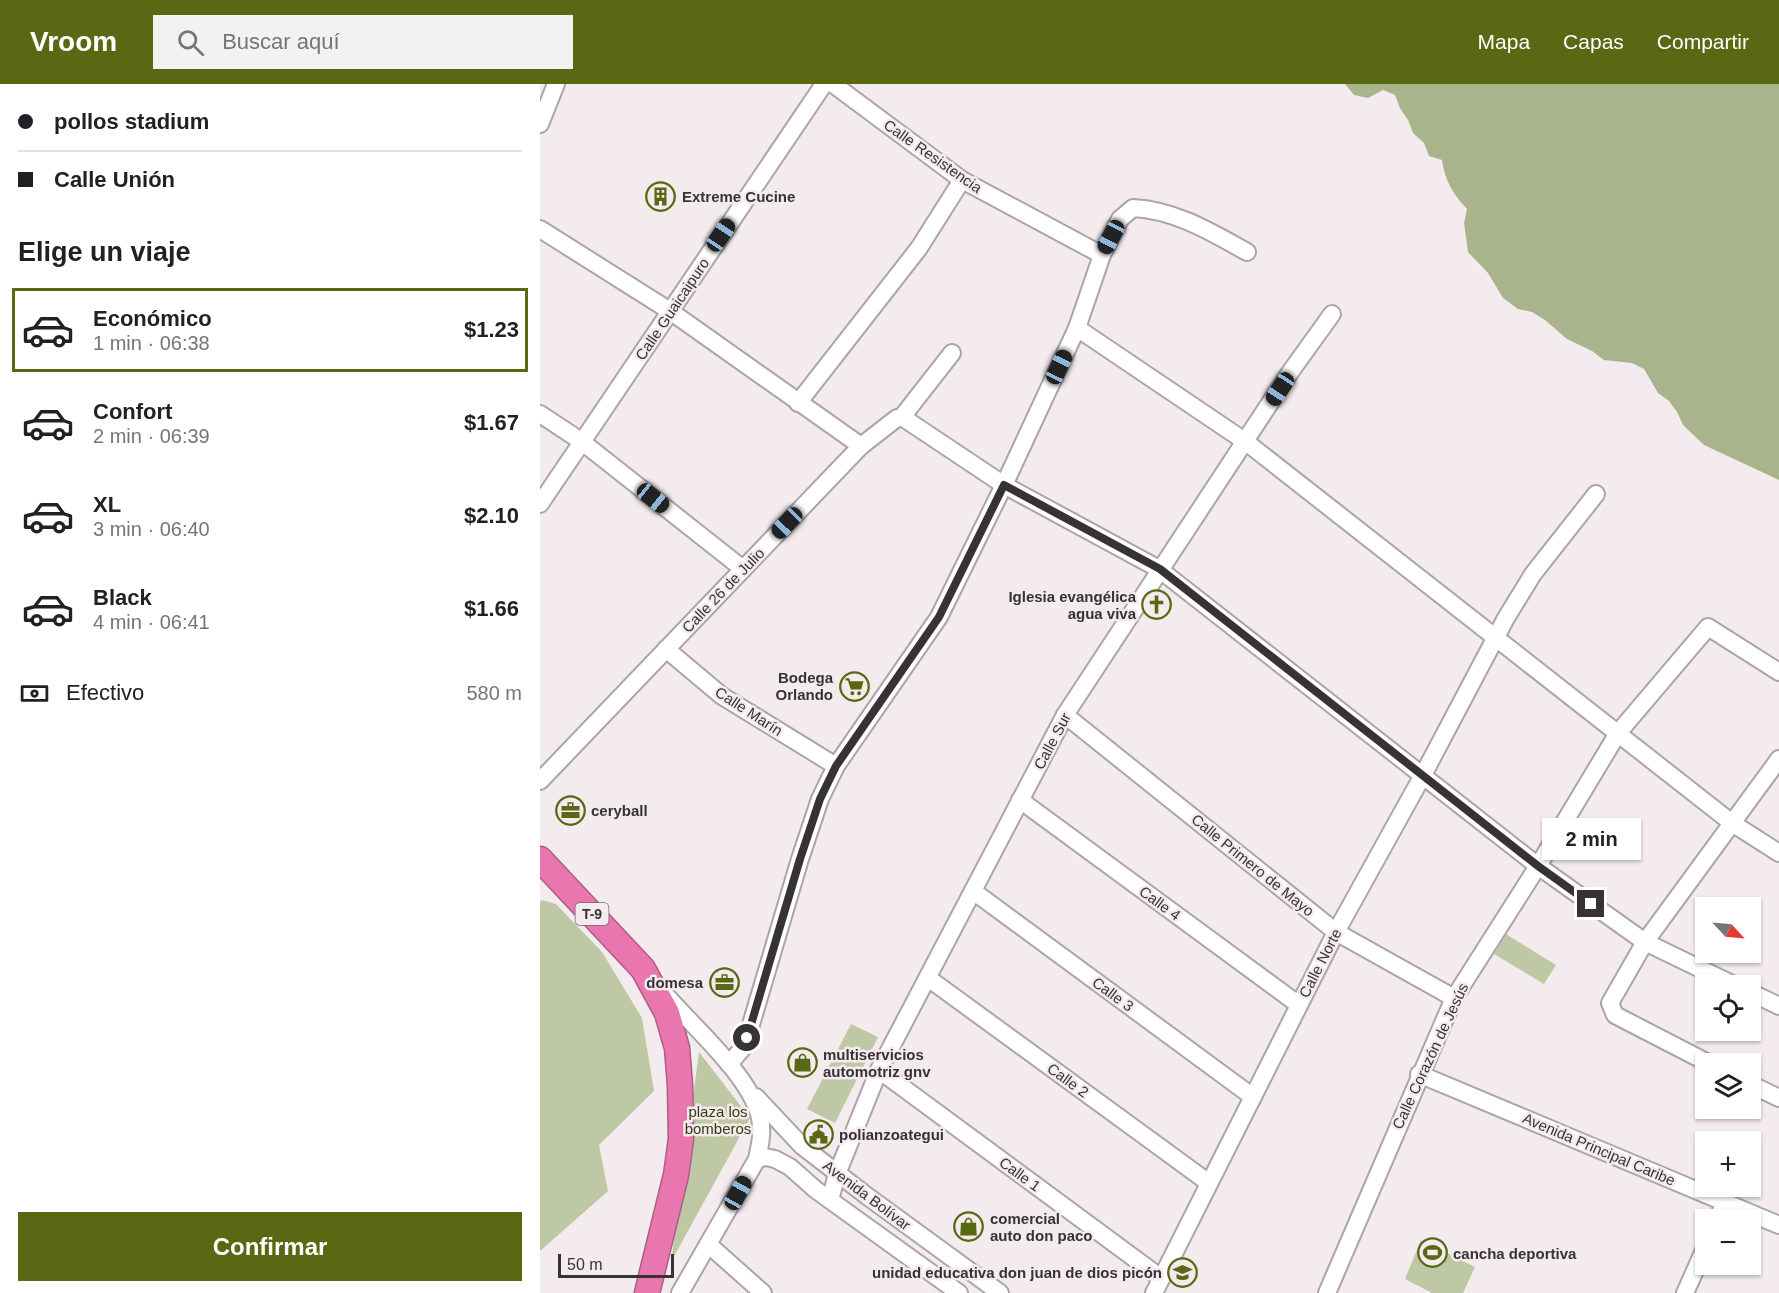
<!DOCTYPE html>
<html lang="es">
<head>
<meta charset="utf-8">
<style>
	:root { --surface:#fff; --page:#f2f2f2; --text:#202124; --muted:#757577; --line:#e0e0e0; --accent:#596812 }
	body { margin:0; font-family:Helvetica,sans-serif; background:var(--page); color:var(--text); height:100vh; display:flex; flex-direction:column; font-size:22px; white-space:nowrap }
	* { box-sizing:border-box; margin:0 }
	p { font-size:20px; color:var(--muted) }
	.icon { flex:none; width:33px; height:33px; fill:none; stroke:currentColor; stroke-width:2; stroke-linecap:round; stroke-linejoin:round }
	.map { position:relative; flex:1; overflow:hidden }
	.drawer { display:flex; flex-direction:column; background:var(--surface); width:540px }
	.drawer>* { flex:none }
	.guide { display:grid; align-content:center; height:132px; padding:0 18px; background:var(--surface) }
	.needle { width:39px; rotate:116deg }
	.controls { position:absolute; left:1155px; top:813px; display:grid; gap:12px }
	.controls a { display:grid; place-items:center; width:66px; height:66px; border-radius:0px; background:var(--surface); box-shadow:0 2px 4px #0004; font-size:30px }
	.scale { position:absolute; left:18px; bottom:15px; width:116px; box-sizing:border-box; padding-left:6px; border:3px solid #373335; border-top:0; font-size:16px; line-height:21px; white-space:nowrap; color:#373335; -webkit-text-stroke:4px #f4ebef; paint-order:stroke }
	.end { position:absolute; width:27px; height:27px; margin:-14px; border:8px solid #373335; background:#fff; box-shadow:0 0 0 3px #fff }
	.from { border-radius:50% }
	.bubble { position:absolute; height:42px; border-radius:0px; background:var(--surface); box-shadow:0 2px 4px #0004; font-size:20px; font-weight:600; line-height:42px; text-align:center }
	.car { position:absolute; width:18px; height:36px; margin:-18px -9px; border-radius:8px; box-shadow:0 0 4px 2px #0007; background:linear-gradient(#222 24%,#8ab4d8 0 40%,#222 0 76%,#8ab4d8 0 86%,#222 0) }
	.guide b { display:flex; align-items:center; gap:21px; height:57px; font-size:22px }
	.guide b+b { border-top:2px solid var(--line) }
	.guide i { width:15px; height:15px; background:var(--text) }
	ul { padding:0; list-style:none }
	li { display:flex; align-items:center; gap:18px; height:84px; margin:0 12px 9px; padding:0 6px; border:3px solid transparent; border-radius:0px }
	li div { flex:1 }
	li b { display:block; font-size:22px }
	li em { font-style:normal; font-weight:600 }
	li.current { border-color:var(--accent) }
	li>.icon { width:54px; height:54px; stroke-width:1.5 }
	h2 { padding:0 18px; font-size:27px; line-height:72px }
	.pay { display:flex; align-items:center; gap:15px; height:66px; padding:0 18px; font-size:22px }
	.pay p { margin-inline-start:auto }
	.button { display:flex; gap:12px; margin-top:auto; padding:12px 18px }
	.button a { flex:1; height:69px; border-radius:0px; background:var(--accent); color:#fff; font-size:24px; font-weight:600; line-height:69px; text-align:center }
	header { display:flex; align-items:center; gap:36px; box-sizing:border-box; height:84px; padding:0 30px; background:var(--accent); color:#fff }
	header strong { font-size:28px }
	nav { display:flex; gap:33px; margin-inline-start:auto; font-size:21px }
	.search { width:420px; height:54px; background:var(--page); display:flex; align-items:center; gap:15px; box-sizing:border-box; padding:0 21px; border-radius:0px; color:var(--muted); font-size:22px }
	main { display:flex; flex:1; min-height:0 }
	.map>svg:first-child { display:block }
</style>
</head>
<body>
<header>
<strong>Vroom</strong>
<div class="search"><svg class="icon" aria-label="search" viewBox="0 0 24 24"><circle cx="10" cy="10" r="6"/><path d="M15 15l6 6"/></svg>Buscar aquí</div>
<nav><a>Mapa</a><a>Capas</a><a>Compartir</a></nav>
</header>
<main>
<section class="drawer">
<div class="guide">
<b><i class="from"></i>pollos stadium</b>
<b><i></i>Calle Unión</b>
</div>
<h2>Elige un viaje</h2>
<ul>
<li class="current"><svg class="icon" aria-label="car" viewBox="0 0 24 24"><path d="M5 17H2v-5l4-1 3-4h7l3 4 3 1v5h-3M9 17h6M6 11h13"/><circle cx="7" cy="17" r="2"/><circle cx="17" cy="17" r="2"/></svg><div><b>Económico</b><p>1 min · 06:38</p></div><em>$1.23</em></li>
<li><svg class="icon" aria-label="car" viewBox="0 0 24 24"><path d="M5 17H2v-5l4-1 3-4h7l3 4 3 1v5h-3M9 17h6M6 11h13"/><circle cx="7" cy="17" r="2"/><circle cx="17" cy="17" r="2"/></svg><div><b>Confort</b><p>2 min · 06:39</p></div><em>$1.67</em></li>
<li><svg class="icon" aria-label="car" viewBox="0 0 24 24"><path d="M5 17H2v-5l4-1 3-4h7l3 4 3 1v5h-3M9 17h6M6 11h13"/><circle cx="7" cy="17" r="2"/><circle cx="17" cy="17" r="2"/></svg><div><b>XL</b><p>3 min · 06:40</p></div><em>$2.10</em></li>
<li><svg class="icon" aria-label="car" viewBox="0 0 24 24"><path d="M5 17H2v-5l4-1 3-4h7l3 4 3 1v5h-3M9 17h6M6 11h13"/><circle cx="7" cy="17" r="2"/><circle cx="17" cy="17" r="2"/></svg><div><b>Black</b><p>4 min · 06:41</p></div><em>$1.66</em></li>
</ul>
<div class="pay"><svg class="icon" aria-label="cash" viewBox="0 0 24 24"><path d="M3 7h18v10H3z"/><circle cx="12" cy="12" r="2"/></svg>Efectivo<p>580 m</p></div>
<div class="button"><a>Confirmar</a></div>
</section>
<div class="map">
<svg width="1239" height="1209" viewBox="0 0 1239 1209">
	<rect width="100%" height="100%" fill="#f4ebef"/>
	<g fill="#bec8a4">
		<path d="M2 816 16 820 62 868 102 934 114 1007 59 1061 68 1107 0 1167V818Z"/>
		<path d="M966 850 1016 881 1004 900 954 870Z"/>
		<path d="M311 940 338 953 295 1039 267 1025Z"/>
		<path d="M159 968 210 1034 131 1178Z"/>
		<path d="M881 1156 935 1183 923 1209H892L865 1195Z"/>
	</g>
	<path fill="#aab48c" d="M805 0H1239V396L1164 361 1143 341 1137 328 1129 317 1118 309 1104 285 1092 279 1064 276 1052 267 1027 255 1005 236 992 228 978 225 963 214 948 189 928 168 924 139 927 125C913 110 905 97 902 76L889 72 884 59 873 49 868 36 860 24 855 11 843 6 828 14 814 11Z"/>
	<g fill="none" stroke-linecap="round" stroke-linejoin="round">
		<defs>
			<g id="minor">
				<path d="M293 0 422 96 562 171"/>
				<path d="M0 40 16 0"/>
				<path d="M0 145 130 227 321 362"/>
				<path d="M537 244 706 358 1192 739 1239 769"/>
				<path d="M258 319 379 164 422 96"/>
				<path d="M0 330 41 357 203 485"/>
				<path d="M362 333 412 269"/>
				<path d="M0 420 284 0"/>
				<path d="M126 565 182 612 296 682"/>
				<path d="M525 631 796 848 914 914"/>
				<path d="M0 697 321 362 357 334 362 333 464 401 619 485 998 782 1105 858 1196 902"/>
				<path d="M480 716 759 921"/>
				<path d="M433 807 713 1013"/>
				<path d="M388 894 669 1099"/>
				<path d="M123 908C151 941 211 992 220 1034 223 1049 220 1061 217 1075L140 1209"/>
				<path d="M1210 908 1239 922"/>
				<path d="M189 980 202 965 207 954 260 775 280 715 296 682 399 533 464 401 537 244 562 171 580 135 593 124C635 126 671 148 707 168"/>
				<path d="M1170 980 1075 931 1070 919 1105 858 1239 675"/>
				<path d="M339 986 621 1194"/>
				<path d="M879 990 1239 1141"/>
				<path d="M1210 1000 1239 1014"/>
				<path d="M216 1013 262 1062 327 1112 460 1209"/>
				<path d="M217 1075 225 1073 235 1075 250 1083 276 1106 419 1209"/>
				<path d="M290 1116 297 1090 339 986 525 631 751 287 792 230"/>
				<path d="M1177 1136 1185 1118"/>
				<path d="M169 1161 223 1209"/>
				<path d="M614 1209 796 848 883 691 966 534 993 490 1056 410"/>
				<path d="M787 1209 914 914 998 782 1078 649 1168 543 1239 588"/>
				<path d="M1145 1209 1166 1162"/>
			</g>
			<path id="highway" d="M0 775 103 885 127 929 137 964 140 1001 141 1055 136 1091 107 1209"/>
		</defs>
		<use href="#minor" stroke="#aca4a7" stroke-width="20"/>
		<use href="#highway" stroke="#ab5f85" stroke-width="27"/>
		<use href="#minor" stroke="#fff" stroke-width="16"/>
		<use href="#highway" stroke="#ea76b0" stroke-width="24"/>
	</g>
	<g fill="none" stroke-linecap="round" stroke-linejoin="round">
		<path stroke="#373335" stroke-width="8" d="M207 954 260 775 280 715 296 682 399 533 464 401 620 485 998 782 1051 820"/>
	</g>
	<defs>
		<symbol id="building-ring" viewBox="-11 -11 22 22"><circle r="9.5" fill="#f4ebef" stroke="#596812" stroke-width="1.5"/><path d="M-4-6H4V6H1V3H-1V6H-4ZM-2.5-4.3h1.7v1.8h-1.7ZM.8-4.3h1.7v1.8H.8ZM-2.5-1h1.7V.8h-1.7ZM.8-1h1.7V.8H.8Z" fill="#596812"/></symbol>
		<symbol id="church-ring" viewBox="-11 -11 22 22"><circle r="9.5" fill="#f4ebef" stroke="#596812" stroke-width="1.5"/><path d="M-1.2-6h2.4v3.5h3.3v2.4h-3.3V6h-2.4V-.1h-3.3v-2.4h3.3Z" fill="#596812"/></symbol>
		<symbol id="supermarket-ring" viewBox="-11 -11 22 22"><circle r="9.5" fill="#f4ebef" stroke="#596812" stroke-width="1.5"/><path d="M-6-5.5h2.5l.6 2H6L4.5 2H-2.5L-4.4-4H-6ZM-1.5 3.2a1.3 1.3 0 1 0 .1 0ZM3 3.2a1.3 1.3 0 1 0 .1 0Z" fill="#596812"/></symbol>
		<symbol id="office-ring" viewBox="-11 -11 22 22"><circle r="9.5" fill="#f4ebef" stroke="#596812" stroke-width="1.5"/><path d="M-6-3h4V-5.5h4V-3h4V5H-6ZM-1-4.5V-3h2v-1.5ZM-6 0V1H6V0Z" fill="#596812"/></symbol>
		<symbol id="shop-ring" viewBox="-11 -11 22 22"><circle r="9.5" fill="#f4ebef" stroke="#596812" stroke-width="1.5"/><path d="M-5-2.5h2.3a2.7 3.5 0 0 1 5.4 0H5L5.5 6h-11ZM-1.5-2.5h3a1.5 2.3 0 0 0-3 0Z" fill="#596812"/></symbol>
		<symbol id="civic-ring" viewBox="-11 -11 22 22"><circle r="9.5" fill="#f4ebef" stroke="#596812" stroke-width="1.5"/><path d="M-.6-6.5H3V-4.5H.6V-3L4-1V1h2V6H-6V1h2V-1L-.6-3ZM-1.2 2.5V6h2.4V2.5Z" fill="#596812"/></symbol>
		<symbol id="stadium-ring" viewBox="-11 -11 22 22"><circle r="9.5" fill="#f4ebef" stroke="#596812" stroke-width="1.5"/><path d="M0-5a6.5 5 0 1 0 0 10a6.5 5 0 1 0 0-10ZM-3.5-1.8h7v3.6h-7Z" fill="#596812"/></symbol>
		<symbol id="school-ring" viewBox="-11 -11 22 22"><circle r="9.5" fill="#f4ebef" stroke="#596812" stroke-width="1.5"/><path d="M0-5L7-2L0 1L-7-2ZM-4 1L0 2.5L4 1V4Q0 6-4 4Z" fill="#596812"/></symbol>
	</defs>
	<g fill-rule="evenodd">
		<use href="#building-ring" x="104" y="96" width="33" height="33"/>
		<use href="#church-ring" x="600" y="504" width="33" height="33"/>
		<use href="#supermarket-ring" x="298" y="586" width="33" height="33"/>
		<use href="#office-ring" x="14" y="710" width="33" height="33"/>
		<use href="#office-ring" x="168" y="882" width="33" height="33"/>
		<use href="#shop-ring" x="246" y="962" width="33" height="33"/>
		<use href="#civic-ring" x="262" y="1034" width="33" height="33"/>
		<use href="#shop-ring" x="412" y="1126" width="33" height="33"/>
		<use href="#stadium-ring" x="876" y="1152" width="33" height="33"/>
		<use href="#school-ring" x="626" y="1172" width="33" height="33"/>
	</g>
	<g text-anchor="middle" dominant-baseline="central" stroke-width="5" stroke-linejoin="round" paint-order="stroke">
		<rect fill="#f4ebef" stroke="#706a6d" stroke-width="1.5" x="35.5" y="819" width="33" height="22" rx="4.5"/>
		<g font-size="14" font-weight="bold" fill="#373335">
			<text x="52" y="830">T-9</text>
		</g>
		<g font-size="15" fill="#373335" stroke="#f4ebef">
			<text transform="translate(393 72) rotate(35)">Calle Resistencia</text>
			<text transform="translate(132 225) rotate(-56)">Calle Guaicaipuro</text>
			<text transform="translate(183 506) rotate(-46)">Calle 26 de Julio</text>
			<text transform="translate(209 627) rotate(33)">Calle Marín</text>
			<text transform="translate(512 657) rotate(-62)">Calle Sur</text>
			<text transform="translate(713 781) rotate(39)">Calle Primero de Mayo</text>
			<text transform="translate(620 819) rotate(36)">Calle 4</text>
			<text transform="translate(780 879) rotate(-63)">Calle Norte</text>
			<text transform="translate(573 910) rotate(36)">Calle 3</text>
			<text transform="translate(890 972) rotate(-65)">Calle Corazón de Jesús</text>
			<text transform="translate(528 996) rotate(36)">Calle 2</text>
			<text transform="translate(1059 1065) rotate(23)">Avenida Principal Caribe</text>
			<text transform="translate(480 1090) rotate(36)">Calle 1</text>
			<text transform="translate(327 1111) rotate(37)">Avenida Bolívar</text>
		</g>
		<g font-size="15" font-weight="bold" fill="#373335" stroke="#f4ebef" text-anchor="start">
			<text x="142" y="112">Extreme Cucine</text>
			<text x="596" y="512" text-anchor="end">Iglesia evangélica<tspan x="596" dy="17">agua viva</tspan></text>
			<text x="293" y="593" text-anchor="end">Bodega<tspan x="293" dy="17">Orlando</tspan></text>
			<text x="51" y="726">ceryball</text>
			<text x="163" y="898" text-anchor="end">domesa</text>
			<text x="283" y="970">multiservicios<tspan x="283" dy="17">automotriz gnv</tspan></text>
			<text x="299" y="1050">polianzoategui</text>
			<text x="450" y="1134">comercial<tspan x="450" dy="17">auto don paco</tspan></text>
			<text x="913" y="1169">cancha deportiva</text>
			<text x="622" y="1188" text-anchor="end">unidad educativa don juan de dios picón</text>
		</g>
		<g font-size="15" fill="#323b0c" stroke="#f4ebef">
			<text x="178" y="1027">plaza los<tspan x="178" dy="17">bomberos</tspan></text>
		</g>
	</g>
</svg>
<div class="controls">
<a><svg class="needle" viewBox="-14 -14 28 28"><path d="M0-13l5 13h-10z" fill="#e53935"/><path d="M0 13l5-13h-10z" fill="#757577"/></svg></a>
<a><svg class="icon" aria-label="locate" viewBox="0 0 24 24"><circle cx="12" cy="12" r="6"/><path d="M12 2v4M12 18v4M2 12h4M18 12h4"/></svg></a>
<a><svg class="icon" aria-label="layers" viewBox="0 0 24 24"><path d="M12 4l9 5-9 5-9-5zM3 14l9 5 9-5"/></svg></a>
<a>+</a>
<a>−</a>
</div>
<div class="scale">50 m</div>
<i class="end from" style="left:207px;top:954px"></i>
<i class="end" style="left:1051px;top:820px"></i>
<div class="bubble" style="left:1002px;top:734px;width:99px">2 min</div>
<i class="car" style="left:181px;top:151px;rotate:34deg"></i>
<i class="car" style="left:571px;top:153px;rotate:208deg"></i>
<i class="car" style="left:519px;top:283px;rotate:25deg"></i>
<i class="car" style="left:740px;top:305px;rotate:213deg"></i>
<i class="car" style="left:113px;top:414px;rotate:129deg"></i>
<i class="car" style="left:247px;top:439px;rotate:224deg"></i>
<i class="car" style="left:198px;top:1109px;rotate:29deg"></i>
</div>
</main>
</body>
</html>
